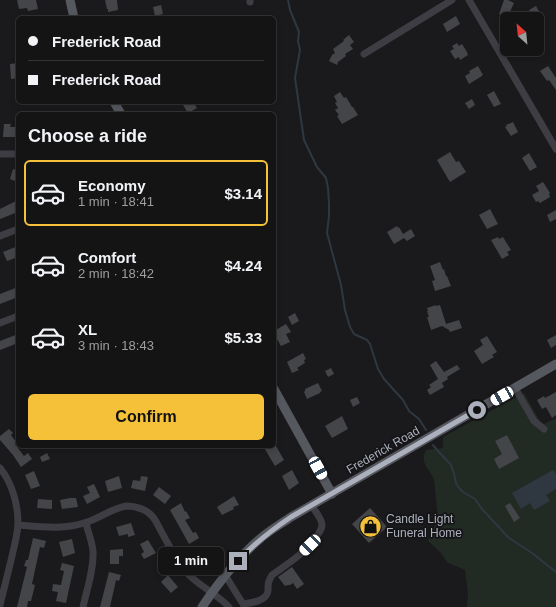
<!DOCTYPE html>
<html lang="en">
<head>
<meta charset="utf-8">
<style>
	:root { --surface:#141415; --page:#212122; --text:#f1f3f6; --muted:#9d9ea0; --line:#333334; --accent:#f5c139 }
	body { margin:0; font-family:Arial,sans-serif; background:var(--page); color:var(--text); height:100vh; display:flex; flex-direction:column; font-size:15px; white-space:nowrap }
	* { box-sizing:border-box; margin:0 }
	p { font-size:13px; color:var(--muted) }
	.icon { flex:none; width:22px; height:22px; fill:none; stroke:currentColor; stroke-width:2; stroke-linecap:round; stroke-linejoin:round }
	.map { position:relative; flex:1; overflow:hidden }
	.sheet { position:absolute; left:16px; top:112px; width:260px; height:336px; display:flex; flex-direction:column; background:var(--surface); border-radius:6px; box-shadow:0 2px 6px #0003,0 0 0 1px var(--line) }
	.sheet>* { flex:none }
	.top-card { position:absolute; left:16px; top:16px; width:260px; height:88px; border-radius:6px; box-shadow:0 2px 6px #0003,0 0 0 1px var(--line); display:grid; align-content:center; height:88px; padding:0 12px; background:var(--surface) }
	.needle { width:26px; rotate:333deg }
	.controls { position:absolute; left:500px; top:12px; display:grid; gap:8px }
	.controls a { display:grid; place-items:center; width:44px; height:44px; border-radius:6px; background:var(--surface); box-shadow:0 2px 6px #0003,0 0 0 1px var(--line); font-size:20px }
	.end { position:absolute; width:18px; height:18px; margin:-9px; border:5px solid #acb0bc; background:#111; box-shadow:0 0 0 2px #111 }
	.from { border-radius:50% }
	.bubble { position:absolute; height:28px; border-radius:6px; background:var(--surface); box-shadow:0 2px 6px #0003,0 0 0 1px var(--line); font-size:13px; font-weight:800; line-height:28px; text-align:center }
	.car { position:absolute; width:12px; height:24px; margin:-12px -6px; border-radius:5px; box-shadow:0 0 3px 1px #0007; background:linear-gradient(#fff 24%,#345 0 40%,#fff 0 76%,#345 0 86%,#fff 0) }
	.top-card b { display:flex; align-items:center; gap:14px; height:38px; font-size:15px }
	.top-card b+b { border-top:1px solid var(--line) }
	.top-card i { width:10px; height:10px; background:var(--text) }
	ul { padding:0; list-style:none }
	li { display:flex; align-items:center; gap:12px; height:66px; margin:0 8px 6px; padding:0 4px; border:2px solid transparent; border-radius:6px }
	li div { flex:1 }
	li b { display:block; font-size:15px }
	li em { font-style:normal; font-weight:800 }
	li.on { border-color:var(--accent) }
	li>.icon { width:36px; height:36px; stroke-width:1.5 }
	h2 { padding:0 12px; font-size:18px; line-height:48px }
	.action { display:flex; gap:8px; margin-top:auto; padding:8px 12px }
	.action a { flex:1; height:46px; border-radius:6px; background:var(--accent); color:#111; font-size:16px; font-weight:800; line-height:46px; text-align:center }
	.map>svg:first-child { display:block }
</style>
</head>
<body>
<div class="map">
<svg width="556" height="607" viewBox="0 0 556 607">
	<rect width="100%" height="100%" fill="#1a1a1c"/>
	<path fill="#212a23" d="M524 393 542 425 556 418V607H467L468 594 465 570 448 563 440 552 428 541 438 518 434 480C430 468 419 465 426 450L443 448V437Z"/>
	<path fill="#2f3841" d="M553 470 556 474V489L546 495 550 501 534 510 530 503 521 509 512 493Z"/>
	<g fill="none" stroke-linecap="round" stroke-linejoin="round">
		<g stroke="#2f3841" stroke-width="2">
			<path d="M288 0 290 10 299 32 298 41 300 50 295 78 304 140 317 167 326 178 328 188 329 204V216L327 233 341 285 345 310 350 327 354 334 367 340 370 344 378 369 384 379 403 400 409 411 419 419 426 430"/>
			<path d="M433 445 438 451 451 465 454 474 456 483 459 488 463 492 475 499 482 509 509 538 532 553 556 572"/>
		</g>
	</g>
	<g fill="#444549">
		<path d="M17 0H36L38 9 28 11 27 8 19 9Z"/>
		<path d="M105 0H117L118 10 108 12V9H107Z"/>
		<path d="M504 0H508L514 3 509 14 507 13 506 17 499 14Z"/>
		<path d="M161 5 163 14 155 16 153 7Z"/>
		<path d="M536 6 540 13 533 17 529 10Z"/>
		<path d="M456 16 460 24 447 32 443 24Z"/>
		<path d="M349 35 354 42 350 45 353 49 345 54 346 56 338 62 337 65 329 61 332 55 335 53 333 49 344 41 343 40Z"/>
		<path d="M457 43 459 46 462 44 467 52 468 55 460 60 459 57 455 59 450 51 454 49 452 46Z"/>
		<path d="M18 63V78L11 79 10 64Z"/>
		<path d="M478 66 483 75H482V76L469 84 465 76 470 73 469 71Z"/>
		<path d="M548 66 556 78V90L549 80 547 81 540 71Z"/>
		<path d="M494 91 501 104 494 107 487 95Z"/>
		<path d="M340 92 344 98 346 97 352 107H353L358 115 342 124 337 116 339 115 335 110 338 108 335 103 337 102 334 96Z"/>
		<path d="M472 99 475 105 469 109 465 103Z"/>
		<path d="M188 102H193L197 108 188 113 183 105Z"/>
		<path d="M513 122 518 132 511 136 505 127 507 126 506 125Z"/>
		<path d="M4 124H11L10 127H18V137H3Z"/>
		<path d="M450 152 456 162 459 161 466 172 450 182 437 160Z"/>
		<path d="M529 153 537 167 530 171 522 158Z"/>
		<path d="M13 169 18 170V182L10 179Z"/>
		<path d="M543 182 550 193 549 194 550 197 540 203 538 201 536 202 532 195 539 191 536 186Z"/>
		<path d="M18 200V212L0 219V209Z"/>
		<path d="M490 209 498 224 487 229 479 215Z"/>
		<path d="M556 210V219L550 222 547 215Z"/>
		<path d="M397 226 398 228 399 227 403 234 411 229 415 236 407 241 404 238 394 244 387 232Z"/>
		<path d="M498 237 499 239 503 237 511 250 507 252 509 255 502 259 491 240Z"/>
		<path d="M18 246V257L7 261 3 252Z"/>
		<path d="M440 262 443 270 444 269 446 276H447L451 286 435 291 432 281 435 280 430 266Z"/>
		<path d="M18 287V297L0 304V294Z"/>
		<path d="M436 305V306L440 305 446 324 459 320 462 328 450 332 449 330 442 326 431 330 427 317H429L427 311H428L427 308Z"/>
		<path d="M295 313 299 321 292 325 288 317Z"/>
		<path d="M286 324 291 332 286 334 290 342 281 346 274 334V331Z"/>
		<path d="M18 334V343L0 350V341Z"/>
		<path d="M556 335V345L551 348 547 340Z"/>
		<path d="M487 336 497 352 492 355 494 357 482 364 474 351 483 345 480 340Z"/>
		<path d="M303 353 306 359 304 360 305 363 297 368 299 370 292 373 287 362Z"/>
		<path d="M436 361 444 372 457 365 460 369 447 377 448 379 442 383 444 387 430 395 427 390 431 387 429 385 438 379 430 365Z"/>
		<path d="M331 368 334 374 328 377 325 371Z"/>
		<path d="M318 383 322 391 320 392V393L307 399 304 392 305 391V389Z"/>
		<path d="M556 392V415L552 418 546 407 542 409 537 400 544 396 545 398Z"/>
		<path d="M357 397 360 403 353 407 350 400Z"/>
		<path d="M342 416 348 429 332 438 325 426Z"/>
		<path d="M9 429 13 433 11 435 16 442 15 444 24 456 28 453 32 459 21 467 13 455 0 440V436Z"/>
		<path d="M507 435 519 458 499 469 494 459 502 454 495 441Z"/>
		<path d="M263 446H276L284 460 275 466Z"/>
		<path d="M47 453 50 459 42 462 40 457Z"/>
		<path d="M292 470 299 483 289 490 282 476Z"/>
		<path d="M34 471 40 486 31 489 25 475Z"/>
		<path d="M119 476 122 488 108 492 105 481Z"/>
		<path d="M141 476 148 477 145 491 131 488 133 480 140 481Z"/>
		<path d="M94 484 100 497 87 504 83 496 90 493 87 487Z"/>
		<path d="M159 487 171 496 165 504 153 495Z"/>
		<path d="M234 496 239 505 233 507 234 509 222 515 217 507Z"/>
		<path d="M70 498H76L78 507 62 509 60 500Z"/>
		<path d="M38 499 52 500V509L37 508Z"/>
		<path d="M181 503 185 512 186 511 190 518 185 520 193 533 196 532 199 538 189 544 170 510Z"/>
		<path d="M510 503 520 518 514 522 505 506Z"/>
		<path d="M370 508 387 527 369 543 352 524Z"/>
		<path d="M131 523 135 535 128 537V534L119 536 116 527Z"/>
		<path d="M33 538 46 541 44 548 40 547 32 584 35 585 31 601H28L27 607H17L27 567 24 566 26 560H28Z"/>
		<path d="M72 539 75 553 63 557 59 542Z"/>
		<path d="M148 540 156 553 144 559 141 554 144 552 140 544Z"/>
		<path d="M201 548 212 559 205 566 194 554Z"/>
		<path d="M123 549V556H119V564H110V550Z"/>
		<path d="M62 563 74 566 66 603 56 601 58 592 52 591 53 584 61 585 64 571 60 570Z"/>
		<path d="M292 567 304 584 297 589 293 583 290 585H288L285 586 278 577Z"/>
		<path d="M109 572 121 575 119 581 116 580 110 607H100Z"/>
		<path d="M168 575 178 587 171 593 161 582Z"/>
	</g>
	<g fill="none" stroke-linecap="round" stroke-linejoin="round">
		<g stroke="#3d3d43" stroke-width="7">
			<path d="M250 0V2"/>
			<path d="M469 0 556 149"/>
			<path d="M364 54 452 0"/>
			<path d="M0 154H18"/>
			<path d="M0 236 18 229"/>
			<path d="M0 323 18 316"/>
			<path d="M515 388 534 421 544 429"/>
			<path d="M0 468C12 483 18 504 18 523 18 534 14 546 12 556 8 573 4 589 0 605"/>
			<path d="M18 525C42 527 65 530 87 522 100 518 114 507 127 506 135 506 146 509 152 516 156 520 158 526 161 531 169 545 176 561 187 573 199 586 217 594 229 607"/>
			<path d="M225 575 243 604C251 603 267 601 268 591 268 583 268 582 272 575 289 563 305 553 317 536 319 533 322 529 322 525 322 519 315 511 312 506"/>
			<path d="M83 607C87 589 94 569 93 551 92 541 88 532 86 523"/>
		</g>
		<g stroke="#565860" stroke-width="9">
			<path d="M70 0 74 18"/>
			<path d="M114 102 121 114"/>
			<path d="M274 389 332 494"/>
			<path d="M202 607C219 582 237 558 261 538 270 530 281 524 291 517L556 364"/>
		</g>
	</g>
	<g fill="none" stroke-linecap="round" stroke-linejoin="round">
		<path stroke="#acb0bc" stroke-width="5" d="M238 561C255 543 270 531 291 517L477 410"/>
	</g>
	<defs>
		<symbol id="shop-disc" viewBox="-11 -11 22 22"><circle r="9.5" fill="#f5c139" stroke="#151517"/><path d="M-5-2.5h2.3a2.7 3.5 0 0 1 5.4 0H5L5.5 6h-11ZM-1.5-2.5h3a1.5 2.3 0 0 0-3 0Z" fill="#111"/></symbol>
	</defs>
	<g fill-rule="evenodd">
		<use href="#shop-disc" x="358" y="514" width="25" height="25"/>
	</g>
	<g text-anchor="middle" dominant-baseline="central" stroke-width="3.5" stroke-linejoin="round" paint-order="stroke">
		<g font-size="12" fill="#acb0bc" stroke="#151517">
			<text transform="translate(383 450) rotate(-30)">Frederick Road</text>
		</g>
		<g font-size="12" fill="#acb0bc" stroke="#151517" text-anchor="start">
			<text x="386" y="519">Candle Light<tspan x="386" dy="14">Funeral Home</tspan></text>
		</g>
	</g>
</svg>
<div class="controls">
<a><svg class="needle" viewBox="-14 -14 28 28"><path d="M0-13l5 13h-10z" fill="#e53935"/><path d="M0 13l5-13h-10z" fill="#9d9ea0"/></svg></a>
</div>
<i class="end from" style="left:477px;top:410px"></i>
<i class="end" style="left:238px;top:561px"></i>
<div class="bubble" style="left:158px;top:547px;width:66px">1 min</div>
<i class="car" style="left:502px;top:396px;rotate:240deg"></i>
<i class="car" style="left:318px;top:468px;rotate:151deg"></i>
<i class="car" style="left:310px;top:545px;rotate:226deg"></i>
<div class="top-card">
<b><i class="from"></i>Frederick Road</b>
<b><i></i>Frederick Road</b>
</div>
<section class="sheet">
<h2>Choose a ride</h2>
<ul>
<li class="on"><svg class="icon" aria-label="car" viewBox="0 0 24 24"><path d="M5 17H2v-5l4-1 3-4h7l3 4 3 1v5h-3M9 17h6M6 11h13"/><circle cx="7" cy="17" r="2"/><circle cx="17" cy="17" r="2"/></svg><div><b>Economy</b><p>1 min · 18:41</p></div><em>$3.14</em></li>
<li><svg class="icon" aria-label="car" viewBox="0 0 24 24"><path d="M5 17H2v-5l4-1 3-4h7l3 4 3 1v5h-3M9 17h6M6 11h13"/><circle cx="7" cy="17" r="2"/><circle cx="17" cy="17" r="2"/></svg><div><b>Comfort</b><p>2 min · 18:42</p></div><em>$4.24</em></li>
<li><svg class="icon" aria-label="car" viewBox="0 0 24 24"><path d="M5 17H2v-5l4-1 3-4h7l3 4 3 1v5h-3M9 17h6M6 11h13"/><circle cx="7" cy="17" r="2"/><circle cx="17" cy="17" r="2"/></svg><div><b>XL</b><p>3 min · 18:43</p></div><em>$5.33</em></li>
</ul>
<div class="action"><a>Confirm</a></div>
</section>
</div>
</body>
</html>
